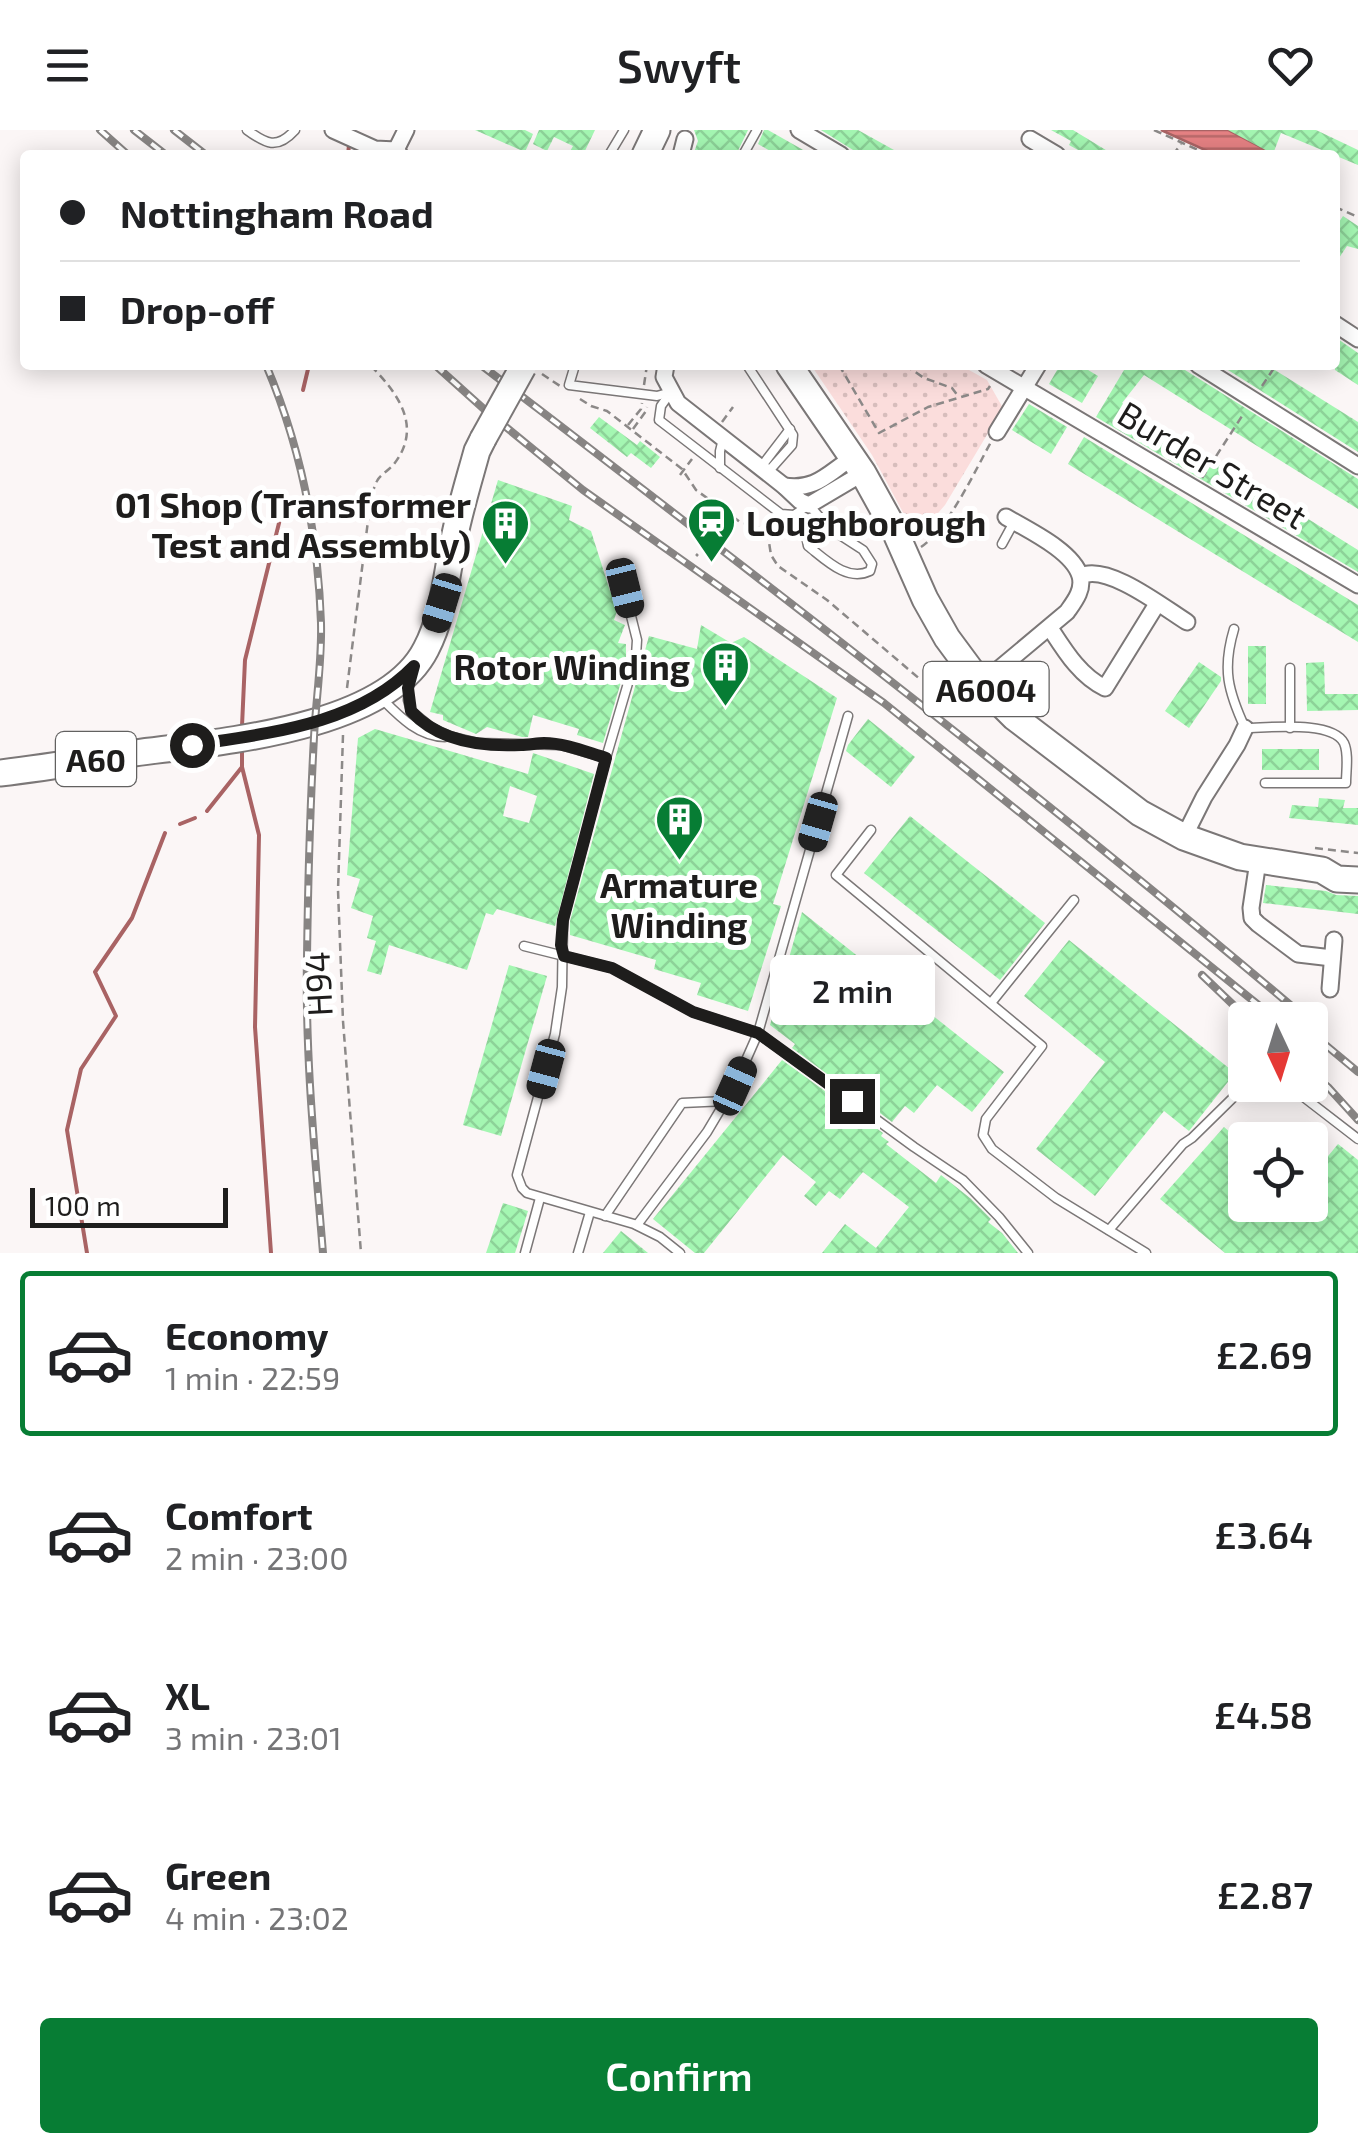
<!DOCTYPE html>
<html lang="en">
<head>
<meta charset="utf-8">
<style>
	:root { --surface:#fff; --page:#f6f6f6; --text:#202124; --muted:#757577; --line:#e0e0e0; --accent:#077d34 }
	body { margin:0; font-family:"Exo 2",sans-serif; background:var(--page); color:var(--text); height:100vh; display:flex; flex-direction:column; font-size:38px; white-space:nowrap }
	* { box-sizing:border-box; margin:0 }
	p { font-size:32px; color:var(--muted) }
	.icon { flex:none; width:55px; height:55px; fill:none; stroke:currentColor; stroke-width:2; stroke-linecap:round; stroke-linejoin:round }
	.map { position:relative; height:1123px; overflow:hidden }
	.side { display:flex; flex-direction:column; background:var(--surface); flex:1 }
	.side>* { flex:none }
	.banner { position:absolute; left:20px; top:20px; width:1320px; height:220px; border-radius:10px; box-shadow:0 5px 25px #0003; display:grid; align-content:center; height:220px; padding:0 40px; background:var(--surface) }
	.needle { width:65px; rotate:176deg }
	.fabs { position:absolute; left:1228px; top:872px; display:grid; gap:20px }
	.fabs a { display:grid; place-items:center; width:100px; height:100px; border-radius:10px; background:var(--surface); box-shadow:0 5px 25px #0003; font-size:50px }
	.scale { position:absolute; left:30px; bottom:25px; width:198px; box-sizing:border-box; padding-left:10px; border:5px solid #1e1d1c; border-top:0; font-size:28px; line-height:35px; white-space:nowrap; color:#1e1d1c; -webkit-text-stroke:8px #fff; paint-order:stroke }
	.end { position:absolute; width:45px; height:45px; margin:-22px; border:12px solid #1e1d1c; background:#fff; box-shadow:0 0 0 5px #fff }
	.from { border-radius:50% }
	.bubble { position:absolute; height:70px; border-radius:10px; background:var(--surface); box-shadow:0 5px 25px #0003; font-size:32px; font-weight:600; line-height:70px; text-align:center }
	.car { position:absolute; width:30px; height:60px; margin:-30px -15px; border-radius:12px; box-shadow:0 0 8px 2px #0007; background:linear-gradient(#222 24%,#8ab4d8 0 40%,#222 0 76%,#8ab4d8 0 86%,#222 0) }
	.banner b { display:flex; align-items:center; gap:35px; height:95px; font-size:38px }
	.banner b+b { border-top:2px solid var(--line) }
	.banner i { width:25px; height:25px; background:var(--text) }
	ul { padding:18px 0 0; list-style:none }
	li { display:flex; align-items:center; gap:30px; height:165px; margin:0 20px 15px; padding:0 20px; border:5px solid transparent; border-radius:10px }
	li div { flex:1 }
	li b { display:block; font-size:38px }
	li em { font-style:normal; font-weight:600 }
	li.selected { border-color:var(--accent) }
	li>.icon { width:90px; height:90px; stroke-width:1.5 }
	.button { display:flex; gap:20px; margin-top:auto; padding:20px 40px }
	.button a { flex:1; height:115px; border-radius:10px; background:var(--accent); color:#fff; font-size:40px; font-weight:600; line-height:115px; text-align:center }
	header { display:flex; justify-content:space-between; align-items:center; height:130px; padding:0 40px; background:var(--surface); font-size:45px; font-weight:600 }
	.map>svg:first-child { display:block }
</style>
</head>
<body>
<header><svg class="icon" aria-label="menu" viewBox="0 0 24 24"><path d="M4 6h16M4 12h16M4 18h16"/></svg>Swyft<svg class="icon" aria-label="heart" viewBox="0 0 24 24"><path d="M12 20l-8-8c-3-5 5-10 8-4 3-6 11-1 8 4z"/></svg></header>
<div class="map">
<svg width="1358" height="1123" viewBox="0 0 1358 1123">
	<defs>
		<pattern id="park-dots" width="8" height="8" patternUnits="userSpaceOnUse" patternTransform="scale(2.5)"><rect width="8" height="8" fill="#fbdddc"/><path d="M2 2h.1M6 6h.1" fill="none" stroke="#d7bdbc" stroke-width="1.8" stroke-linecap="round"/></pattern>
		<pattern id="water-rules" width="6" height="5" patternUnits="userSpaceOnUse" patternTransform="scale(2.5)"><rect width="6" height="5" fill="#e58183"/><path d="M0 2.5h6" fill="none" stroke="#b9696a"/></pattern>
		<pattern id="building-cross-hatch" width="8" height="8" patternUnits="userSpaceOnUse" patternTransform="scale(2.5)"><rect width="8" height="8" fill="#a4f6b2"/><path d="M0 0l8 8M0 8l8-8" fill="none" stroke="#8dd298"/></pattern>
	</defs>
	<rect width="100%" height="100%" fill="#fbf6f6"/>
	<path fill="url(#park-dots)" d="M811 235H960L987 250 1003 278 945 375 932 390 912 399 872 325Z"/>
	<path fill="url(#water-rules)" stroke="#a96364" stroke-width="2.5" d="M1161 0H1228L1276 25H1216Z"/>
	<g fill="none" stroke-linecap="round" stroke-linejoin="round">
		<g stroke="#a96364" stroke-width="4">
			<path d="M348 25 349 15"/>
			<path d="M303 260 309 235"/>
			<path d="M242 596 245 530 282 381"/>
			<path d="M242 637 259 705 255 897 271 1123"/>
			<path d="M207 681 242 637V616"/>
			<path d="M180 694 195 688"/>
			<path d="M87 1123 67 1000 81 939 116 886 95 842 132 788 165 703"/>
		</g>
	</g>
	<g fill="url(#building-cross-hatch)" fill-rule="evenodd">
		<path d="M475 0H525L533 4 525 22Z"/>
		<path d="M539 0H595L583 25H568L573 16 554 7 547 21 533 14Z"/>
		<path d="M694 0H748L736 25H724L714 20 712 25H693L698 11Z"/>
		<path d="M764 0H768L812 25H777L758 14Z"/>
		<path d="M821 0H858L903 25H861Z"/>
		<path d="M1051 0H1073L1114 25H1087L1069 15 1071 11Z"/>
		<path d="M1228 0H1316L1358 20V35L1281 3 1273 24Z"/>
		<path d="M1343 86 1358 96V119L1347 116 1335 134V98Z"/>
		<path d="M1335 207 1358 223V255L1335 240Z"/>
		<path d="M1060 235H1080L1098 246 1082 273 1049 254Z"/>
		<path d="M1127 235H1177L1358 349V379L1144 245 1122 273 1358 420V442L1096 287Z"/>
		<path d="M1220 235H1267L1358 292V322Z"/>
		<path d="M1029 274 1067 297 1051 324 1012 300Z"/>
		<path d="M599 287 637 315 640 311 660 327 651 338 631 323 627 327 590 298Z"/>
		<path d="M1084 307 1358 475V512L1068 334Z"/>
		<path d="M498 350 572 376 569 390 591 401 610 461 620 472 614 490 625 495 618 513 626 514V535L603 613 577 605 579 599 533 585 528 607H522L487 597 476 604 443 590V585L430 582Z"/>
		<path d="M701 495 731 513 744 507 837 568 773 774 781 776 748 881 697 865 701 853 654 839 656 830 570 805V791L649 506 697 519Z"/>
		<rect x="1248" y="516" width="18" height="58"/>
		<path d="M1199 532 1221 547V551L1189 598 1165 581Z"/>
		<path d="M1324 532 1325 564H1358V580L1307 581 1306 533Z"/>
		<path d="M868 589 915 627 891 657 846 621 848 615Z"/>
		<path d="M375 599 528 644 533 623 594 644 555 796 497 779 493 785 486 783 467 840 389 815 381 845 367 841 376 811 367 808 373 786 351 778 360 749 347 745 358 608ZM510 656 537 666 529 693 503 686Z"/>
		<rect x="1262" y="619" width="57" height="21"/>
		<path d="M1319 668 1345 670 1343 678H1358V695L1289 688 1292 675 1318 677Z"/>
		<path d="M910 686 1045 793 1000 850 864 743Z"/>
		<path d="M1266 755 1326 761 1336 765 1358 766V784L1263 773Z"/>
		<path d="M802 782 1004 942 972 982 937 955 914 983 905 976 892 992 792 918 795 914 770 895Z"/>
		<path d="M1069 810 1235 943 1189 1001 1164 981 1095 1066 1036 1019 1105 932 1024 866Z"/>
		<path d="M509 835 547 846 501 1006 463 995Z"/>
		<path d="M782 930 883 1003 881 1006 889 1012 886 1014 936 1053 941 1045 970 1068 991 1089 988 1092 1002 1103 1018 1123H822L845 1094 876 1118 909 1077 863 1042 840 1069 829 1061 816 1076 804 1066 816 1052 783 1025 704 1123H695L653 1089Z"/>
		<path d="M1224 997 1245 1015V1075H1310V1048L1338 1014 1358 1030V1123H1225L1160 1069Z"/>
		<path d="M503 1073 528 1081 515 1123H486Z"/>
		<path d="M621 1101 648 1123H603Z"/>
	</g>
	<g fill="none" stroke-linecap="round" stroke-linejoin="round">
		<defs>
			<g id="lane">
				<path d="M247 0C266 14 277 20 295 0"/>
				<path d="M609 25 624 0"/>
				<path d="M743 25 757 0"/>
				<path d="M575 235 569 255 657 266 671 262"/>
				<path d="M747 235 793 305 792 315 768 342"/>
				<path d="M671 262 661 276 659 290 781 384 794 385 809 375 829 398 863 420 872 434 870 441C847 452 826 430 808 416L807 411 825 394"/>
				<path d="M761 337 790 299"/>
				<path d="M720 338V321L723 309"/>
				<path d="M1002 414 1014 392"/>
				<path d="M619 438 637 510 636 526 606 628 563 790 562 857 555 904 517 1045 522 1058 527 1063 634 1094 660 1107 680 1123"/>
				<path d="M1234 499C1222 539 1228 561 1245 598 1268 598 1332 590 1344 613 1349 624 1346 641 1346 653H1265"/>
				<path d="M1290 538V598"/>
				<path d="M409 550 408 570 411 581 432 598 449 606 478 613 561 615 606 628"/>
				<path d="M382 569C400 587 418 606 445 607"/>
				<path d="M871 700 836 745 1042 916 986 989 983 1005 992 1019 1056 1068 1146 1123"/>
				<path d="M524 816 612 838 693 882 758 903 914 1017 963 1050 999 1087 1028 1123"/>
				<path d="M991 873 1074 770"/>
				<path d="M1288 955 1358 1009"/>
				<path d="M605 1086 682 973 726 971"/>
				<path d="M637 1095 707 1002 735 955 758 903 848 586"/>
				<path d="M1109 1100 1183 1014 1192 1008 1246 955"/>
				<path d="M525 1123 540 1068"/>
				<path d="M578 1123 590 1082"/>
			</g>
			<g id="street">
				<path d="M333 0 375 19 396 20 400 25"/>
				<path d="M799 0 841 25"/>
				<path d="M1030 9 1057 25"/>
				<path d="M396 20 406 0"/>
				<path d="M681 25 685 9"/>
				<path d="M1335 194 1358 209"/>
				<path d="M666 235 664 247 678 273 784 356 800 371 809 375 863 343"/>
				<path d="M986 235 1358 455"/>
				<path d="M1198 235 1358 336"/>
				<path d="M997 302 1038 235"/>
				<path d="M784 356C816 361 828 343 852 328"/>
				<path d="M1081 446C1107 433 1163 477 1187 492"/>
				<path d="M1050 498C1065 521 1080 546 1105 558L1157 474"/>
				<path d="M981 554 1067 482C1074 472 1084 460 1080 446 1073 421 1028 400 1006 387"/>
				<path d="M1184 707 1204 667 1237 615 1245 598"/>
				<path d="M1258 731 1251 778 1252 788 1258 794 1298 824 1332 828"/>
				<path d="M1330 859 1334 810"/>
			</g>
			<g id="primary">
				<path d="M645 25 657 0"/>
				<path d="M789 235 863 343 894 399 925 469 947 508 981 554 1014 587 1140 683 1184 707 1240 727 1322 740 1337 749 1358 750"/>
				<path d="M0 643C45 638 90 630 135 623 216 612 385 600 426 519 444 485 446 445 454 409 460 379 469 350 477 321L483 309"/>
			</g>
		</defs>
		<use href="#lane" stroke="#7b7777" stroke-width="11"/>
		<use href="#street" stroke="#7b7777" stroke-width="19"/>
		<use href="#primary" stroke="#7b7777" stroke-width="29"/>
		<g stroke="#8c8988" stroke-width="2.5" stroke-dasharray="8 5" stroke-linecap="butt">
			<path d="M1154 0 1209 25"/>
			<path d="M1173 25 1181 14"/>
			<path d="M1335 77 1358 87"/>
			<path d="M839 235 879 303 928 277 988 259 990 256"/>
			<path d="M905 235 924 248 952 258 958 266"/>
			<path d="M542 244 560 256"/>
			<path d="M644 255 647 235"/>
			<path d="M1262 256 1276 235"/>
			<path d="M580 269 591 276 607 281 642 308 682 339 696 360 740 392 769 401 790 397"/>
			<path d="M722 292 733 277"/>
			<path d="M628 295 641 279 642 273"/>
			<path d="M633 299 646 281 647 277"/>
			<path d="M680 345 692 329"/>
			<path d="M1202 348 1244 283"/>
			<path d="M773 389 768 406 771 425 778 436 827 470 921 550"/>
			<path d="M714 400 717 402"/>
			<path d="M921 417C948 399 975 341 991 312"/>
			<path d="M696 424 698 426"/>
			<path d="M347 558 370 375C372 368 373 358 377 351 380 345 389 340 394 334 423 297 398 263 370 235"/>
			<path d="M343 605 338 760 343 891 361 1123"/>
			<path d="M1315 718 1358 723"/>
		</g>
		<use href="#lane" stroke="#fff" stroke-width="8"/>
		<use href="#street" stroke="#fff" stroke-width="15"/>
		<use href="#primary" stroke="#fff" stroke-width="25"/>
		<defs>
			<g id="rail">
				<path d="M100 0 128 25"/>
				<path d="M134 0 166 25"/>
				<path d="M174 0 206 25"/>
				<path d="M266 235C301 317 318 405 321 493 322 532 316 569 314 607 310 680 308 754 307 827 305 926 315 1025 323 1123"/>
				<path d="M435 235 485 280 583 360 884 573 1277 890"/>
				<path d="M481 235C760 449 1040 662 1308 890"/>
				<path d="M1202 845 1249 890"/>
				<path d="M1310 902 1358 942"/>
				<path d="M1310 942 1328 957 1358 990"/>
			</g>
		</defs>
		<use href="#rail" stroke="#878483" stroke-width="8"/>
		<use href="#rail" stroke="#fff" stroke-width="4" stroke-dasharray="11" stroke-linecap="butt"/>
		<defs>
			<path id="primary-bridge" d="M483 309 523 237"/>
		</defs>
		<use href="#primary-bridge" stroke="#7b7777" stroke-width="29" stroke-linecap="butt"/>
		<use href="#primary-bridge" stroke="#fff" stroke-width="25"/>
	</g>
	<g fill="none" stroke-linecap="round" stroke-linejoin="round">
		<path stroke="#1e1d1c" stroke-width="12" d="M192 615C269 603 357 595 414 536L408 558 411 581C438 611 482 617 521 615 529 615 537 613 544 613 565 613 586 622 606 628L563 790 561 815 564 826 612 838 693 882 758 903 852 971"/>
	</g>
	<defs>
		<symbol id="station-pin" viewBox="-11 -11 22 30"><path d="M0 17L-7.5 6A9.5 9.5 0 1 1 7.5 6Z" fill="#077d34" stroke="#fff"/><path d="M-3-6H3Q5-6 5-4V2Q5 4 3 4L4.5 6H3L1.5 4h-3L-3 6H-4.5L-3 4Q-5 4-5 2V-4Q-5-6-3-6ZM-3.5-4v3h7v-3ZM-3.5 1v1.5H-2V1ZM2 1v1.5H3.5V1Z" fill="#fff"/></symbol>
		<symbol id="building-pin" viewBox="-11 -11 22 30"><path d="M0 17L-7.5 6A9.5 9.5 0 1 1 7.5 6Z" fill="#077d34" stroke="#fff"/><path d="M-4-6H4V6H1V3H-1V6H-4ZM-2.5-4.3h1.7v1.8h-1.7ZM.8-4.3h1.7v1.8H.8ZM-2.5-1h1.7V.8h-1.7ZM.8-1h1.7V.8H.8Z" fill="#fff"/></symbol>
	</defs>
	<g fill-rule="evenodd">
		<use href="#station-pin" x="684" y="364" width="55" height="75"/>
		<use href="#building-pin" x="478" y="366" width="55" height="75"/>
		<use href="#building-pin" x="698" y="508" width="55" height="75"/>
		<use href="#building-pin" x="652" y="662" width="55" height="75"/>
	</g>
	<g text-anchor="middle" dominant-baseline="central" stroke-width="10" stroke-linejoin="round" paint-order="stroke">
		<g fill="#fff" stroke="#626160" stroke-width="2.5">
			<rect x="923.5" y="532" width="125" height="54" rx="8"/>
			<rect x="56" y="602" width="80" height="54" rx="8"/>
		</g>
		<g font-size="32" font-weight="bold" fill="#1e1d1c">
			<text x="986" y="559">A6004</text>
			<text x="96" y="629">A60</text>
		</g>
		<g font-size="35" fill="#1e1d1c" stroke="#fff">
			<text transform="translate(1213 334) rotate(31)">Burder Street</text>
			<text transform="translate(317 854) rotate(-93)">H94</text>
		</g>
		<g font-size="35" font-weight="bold" fill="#1e1d1c" stroke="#fff" text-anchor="end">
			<text x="471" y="374">01 Shop (Transformer<tspan x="471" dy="40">Test and Assembly)</tspan></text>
			<text x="746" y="392" text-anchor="start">Loughborough</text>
			<text x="690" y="536">Rotor Winding</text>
			<text x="679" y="754" text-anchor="middle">Armature<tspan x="679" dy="40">Winding</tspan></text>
		</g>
	</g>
</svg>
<div class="fabs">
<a><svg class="needle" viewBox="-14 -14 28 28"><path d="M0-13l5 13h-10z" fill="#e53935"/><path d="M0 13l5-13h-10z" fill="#757577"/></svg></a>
<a><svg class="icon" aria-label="locate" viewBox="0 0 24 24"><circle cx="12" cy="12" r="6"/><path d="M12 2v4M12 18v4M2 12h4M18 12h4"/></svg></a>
</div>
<div class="scale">100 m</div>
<i class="end from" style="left:192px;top:615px"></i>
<i class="end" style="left:852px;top:971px"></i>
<div class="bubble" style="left:770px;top:825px;width:165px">2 min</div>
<i class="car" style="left:625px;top:458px;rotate:166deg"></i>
<i class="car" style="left:442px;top:473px;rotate:197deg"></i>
<i class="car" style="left:818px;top:692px;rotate:196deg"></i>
<i class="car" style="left:546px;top:939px;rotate:195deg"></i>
<i class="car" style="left:735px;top:956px;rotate:24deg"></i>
<div class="banner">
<b><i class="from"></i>Nottingham Road</b>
<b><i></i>Drop-off</b>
</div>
</div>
<section class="side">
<ul>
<li class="selected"><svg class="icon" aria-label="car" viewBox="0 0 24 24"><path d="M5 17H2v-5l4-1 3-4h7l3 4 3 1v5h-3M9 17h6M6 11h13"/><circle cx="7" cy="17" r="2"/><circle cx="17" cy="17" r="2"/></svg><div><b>Economy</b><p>1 min · 22:59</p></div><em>£2.69</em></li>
<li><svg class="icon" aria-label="car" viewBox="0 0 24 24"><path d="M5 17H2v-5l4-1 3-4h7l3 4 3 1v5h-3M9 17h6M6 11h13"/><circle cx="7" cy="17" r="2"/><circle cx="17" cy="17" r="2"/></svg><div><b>Comfort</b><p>2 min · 23:00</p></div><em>£3.64</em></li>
<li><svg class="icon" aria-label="car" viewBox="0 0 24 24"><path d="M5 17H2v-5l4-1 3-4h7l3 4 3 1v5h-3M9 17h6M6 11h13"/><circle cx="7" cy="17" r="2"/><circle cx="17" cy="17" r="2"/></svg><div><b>XL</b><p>3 min · 23:01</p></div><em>£4.58</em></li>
<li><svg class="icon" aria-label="car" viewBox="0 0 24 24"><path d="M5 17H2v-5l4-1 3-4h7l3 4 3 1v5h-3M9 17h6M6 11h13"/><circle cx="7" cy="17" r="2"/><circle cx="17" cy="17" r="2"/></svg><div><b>Green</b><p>4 min · 23:02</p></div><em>£2.87</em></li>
</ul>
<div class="button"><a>Confirm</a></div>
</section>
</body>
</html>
